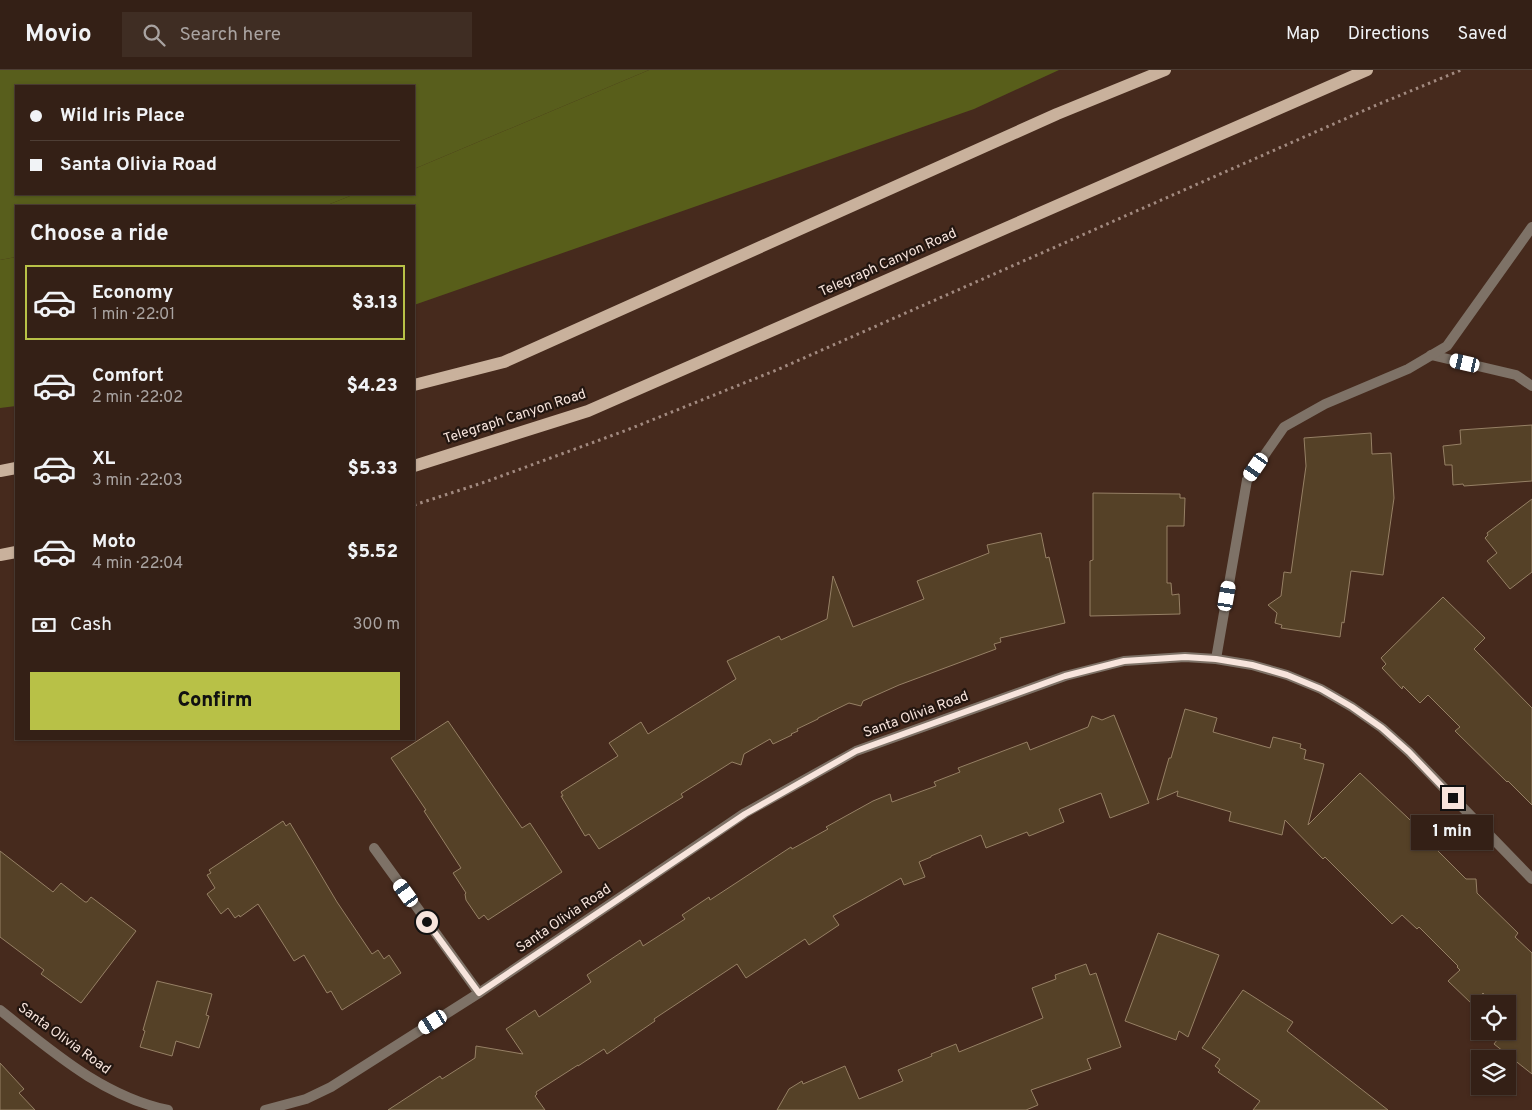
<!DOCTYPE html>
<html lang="en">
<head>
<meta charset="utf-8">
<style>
	:root { --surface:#342016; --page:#3f2d23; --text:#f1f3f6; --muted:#a9a3a1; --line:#4e3e35; --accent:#b8c147 }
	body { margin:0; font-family:Overpass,sans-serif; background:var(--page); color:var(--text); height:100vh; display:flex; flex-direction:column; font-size:19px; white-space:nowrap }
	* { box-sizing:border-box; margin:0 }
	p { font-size:16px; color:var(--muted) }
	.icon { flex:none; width:28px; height:28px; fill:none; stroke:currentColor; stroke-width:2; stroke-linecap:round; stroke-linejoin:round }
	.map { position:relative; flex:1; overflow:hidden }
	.drawer { position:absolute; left:15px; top:135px; width:400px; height:535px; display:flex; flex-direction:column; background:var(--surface); border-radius:0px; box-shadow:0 1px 4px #0004,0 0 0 1px var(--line) }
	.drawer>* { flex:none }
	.top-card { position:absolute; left:15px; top:15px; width:400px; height:110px; border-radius:0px; box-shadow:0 1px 4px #0004,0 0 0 1px var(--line); display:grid; align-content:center; height:110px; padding:0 15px; background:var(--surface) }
	.fabs { position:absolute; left:1471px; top:925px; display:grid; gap:10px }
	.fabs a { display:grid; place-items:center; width:45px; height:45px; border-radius:0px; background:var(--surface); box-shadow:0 1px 4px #0004,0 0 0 1px var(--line); font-size:25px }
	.end { position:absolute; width:22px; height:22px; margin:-11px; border:6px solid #f7e4dc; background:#111; box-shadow:0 0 0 2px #111 }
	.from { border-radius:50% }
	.bubble { position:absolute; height:35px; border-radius:0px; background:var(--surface); box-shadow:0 1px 4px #0004,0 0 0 1px var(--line); font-size:16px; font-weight:800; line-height:35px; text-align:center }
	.car { position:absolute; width:15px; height:30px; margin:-15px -8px; border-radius:6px; box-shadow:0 0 4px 1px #0007; background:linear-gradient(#fff 24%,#345 0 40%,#fff 0 76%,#345 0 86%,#fff 0) }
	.top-card b { display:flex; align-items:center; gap:18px; height:48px; font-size:19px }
	.top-card b+b { border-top:1px solid var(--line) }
	.top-card i { width:12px; height:12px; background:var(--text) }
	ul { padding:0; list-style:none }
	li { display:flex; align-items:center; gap:15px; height:75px; margin:0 10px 8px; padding:0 5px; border:2px solid transparent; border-radius:0px }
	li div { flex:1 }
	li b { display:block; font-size:19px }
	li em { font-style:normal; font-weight:800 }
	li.on { border-color:var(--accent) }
	li>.icon { width:45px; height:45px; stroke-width:1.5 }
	h2 { padding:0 15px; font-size:22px; line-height:60px }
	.pay { display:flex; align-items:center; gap:12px; height:55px; padding:0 15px; font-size:19px }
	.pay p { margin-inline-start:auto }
	.action { display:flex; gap:10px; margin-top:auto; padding:10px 15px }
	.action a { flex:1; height:58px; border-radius:0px; background:var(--accent); color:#111; font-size:20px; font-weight:800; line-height:58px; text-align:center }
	header { display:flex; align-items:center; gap:30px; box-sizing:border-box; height:70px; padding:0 25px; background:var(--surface); border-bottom:1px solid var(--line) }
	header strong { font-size:24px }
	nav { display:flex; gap:28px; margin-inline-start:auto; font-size:18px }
	.search { width:350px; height:45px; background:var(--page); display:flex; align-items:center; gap:12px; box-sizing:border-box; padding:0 18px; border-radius:0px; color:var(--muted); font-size:19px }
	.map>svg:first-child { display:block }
</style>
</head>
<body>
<header>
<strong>Movio</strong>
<div class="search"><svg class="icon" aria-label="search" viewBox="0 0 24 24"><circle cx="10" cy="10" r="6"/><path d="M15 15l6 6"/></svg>Search here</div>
<nav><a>Map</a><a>Directions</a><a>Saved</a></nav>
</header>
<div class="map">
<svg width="1532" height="1040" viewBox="0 0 1532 1040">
	<rect width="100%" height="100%" fill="#462a1d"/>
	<path fill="#585e1c" d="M0 0H649L414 99V16H16V124H355L325 136H16V187L0 190Z"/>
	<g fill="#585e1a">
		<path d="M649 0H1059L974 39 414 235V136H325L355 124H414V99Z"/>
		<path d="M16 187V336L0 338V190Z"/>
	</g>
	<g fill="#554127" stroke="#968065">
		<path d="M1532 355V411L1464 416 1463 414 1453 415 1452 395H1445L1443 376 1461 374 1460 360Z"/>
		<path d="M1371 363 1372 384 1391 383 1394 428 1383 505 1351 501 1344 553 1342 552 1340 567 1281 558 1282 555 1275 553 1277 543 1268 535 1281 526 1284 502 1291 503 1306 396 1304 368Z"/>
		<path d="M1093 423 1180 424V428H1185L1184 456H1167V513H1171L1172 525 1179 524 1180 544 1090 546V491L1093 490Z"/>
		<path d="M1532 429V502L1510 519 1487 491 1497 483 1485 468 1488 465 1487 463Z"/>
		<path d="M1041 463 1046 488 1049 487 1065 553 1000 568 1001 572 994 574 996 579 899 615 863 631 861 636 849 633 818 648V649L797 659 798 661 791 664 792 665 773 674 770 669 744 684 741 695 732 692 681 724 683 727 599 779 589 764 585 766 561 726H563L561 722 618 686 609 673 641 652 648 664 736 609 727 591 779 566 781 570 827 549 833 506 853 557 924 529 917 511 989 483 987 475Z"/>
		<path d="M1443 527 1485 568 1474 579 1532 638V735L1508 711 1507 712 1455 661 1460 657 1428 625 1420 633 1403 616 1402 619 1382 598 1386 594 1381 588Z"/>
		<path d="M1185 639 1217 648 1213 662 1270 678 1273 667 1301 674 1300 678 1306 680 1304 689 1324 694 1308 755 1360 703 1408 748 1431 771 1430 773 1466 809H1476L1477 823 1518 863 1515 867 1532 883V1004L1494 974 1504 961H1508V957L1512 951 1508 947V934H1494L1483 923 1472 934 1448 911 1460 900 1457 897 1458 896 1419 857 1417 859 1402 845 1392 854 1325 787 1323 789 1285 750 1282 765 1229 751 1231 742 1177 726 1178 721 1157 730 1169 688H1171Z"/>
		<path d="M1114 645 1149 733 1110 748 1101 723 1059 739 1064 752 1029 766 1027 762 986 778 981 765 931 786V787L919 792 925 807 904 815 901 808 833 846 839 855 809 875 805 869 746 908 737 894 654 949 655 951 607 984 604 979 578 996V995L536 1022 537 1024 535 1026 545 1040H388L440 1006 442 1009 475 988 476 976 523 984 506 959 535 940 539 947 591 912 587 905 640 870 643 876 685 849 682 845 709 827 710 830 791 777 792 779 828 759 826 757 873 731 890 724 892 732 936 716 934 712 960 702 958 698 1027 672 1030 680 1088 657 1092 646 1102 650Z"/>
		<path d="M448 651 522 758 530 753 562 802 488 850 484 845 479 849 466 830 465 824 466 823 453 803 461 798 424 741 426 740 391 688Z"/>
		<path d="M283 751 286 756 290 753 337 832 372 884 378 880 384 889 389 885 401 903 342 940 331 921 327 923 304 885 294 891 258 834 240 847 239 845 235 848 228 838 221 844 207 824 215 818 207 805 211 803 209 800Z"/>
		<path d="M0 781 53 822 61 813 85 832H87L91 827 136 861 81 933 41 904 44 900 0 867Z"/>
		<path d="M1158 863 1219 885 1188 967 1179 961 1176 970 1125 951Z"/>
		<path d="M1086 894 1090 905 1096 903 1121 977 1087 989 1091 999 1031 1020 1038 1035 1026 1040H777L789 1019 802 1011 803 1014 845 996 859 1029 903 1011 898 1000 932 986 931 984 956 974 959 982 1043 948 1032 918 1056 909 1055 905Z"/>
		<path d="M157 911 212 924 206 945 209 946 199 978 176 971 172 986 140 977 145 961 143 960Z"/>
		<path d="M1243 920 1293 952 1287 961 1388 1040H1253L1260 1031 1218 1002 1220 1000 1215 996 1220 989 1202 978Z"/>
		<path d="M0 993 24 1019 19 1023 35 1040H0Z"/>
	</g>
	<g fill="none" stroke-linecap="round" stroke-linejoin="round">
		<path stroke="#a28a80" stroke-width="3" stroke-dasharray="2.5 4" stroke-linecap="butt" d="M414 435 485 412 627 360 779 299 1372 37 1461 0"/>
		<g stroke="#7e7267" stroke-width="10">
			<path d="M1431 285 1516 305 1532 316"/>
			<path d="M1247 410 1284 357 1325 334 1408 299 1447 276 1532 157"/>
		</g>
		<g stroke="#7e7267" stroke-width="10">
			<path d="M1216 589 1247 410"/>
			<path d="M374 778 479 923"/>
			<path d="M0 940C52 981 102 1026 168 1040"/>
			<path d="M265 1040 306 1029 331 1017 479 923 745 743 856 681 1065 606 1124 591 1185 587 1216 589 1252 595 1287 605 1321 619 1352 637 1382 658 1409 682 1532 809"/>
		</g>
		<g stroke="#c9b19c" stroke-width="12">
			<path d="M414 315 504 292 1057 44 1165 0"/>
			<path d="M414 396 588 341 1367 0"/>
			<path d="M0 401 16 398"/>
			<path d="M0 485 16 482"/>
		</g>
	</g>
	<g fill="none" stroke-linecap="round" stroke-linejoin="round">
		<path stroke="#f7e4dc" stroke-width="6" d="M427 852 479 923 745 744 856 681 1065 606 1124 591 1185 587 1216 589 1252 595 1287 605 1321 619 1352 637 1382 658 1409 682 1453 728"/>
	</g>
	<g text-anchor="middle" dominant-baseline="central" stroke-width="4.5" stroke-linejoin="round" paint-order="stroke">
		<g font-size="14" fill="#f7e4dc" stroke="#231610">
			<text transform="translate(888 193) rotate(-24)">Telegraph Canyon Road</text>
			<text transform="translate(515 347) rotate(-18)">Telegraph Canyon Road</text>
			<text transform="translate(916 645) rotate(-20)">Santa Olivia Road</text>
			<text transform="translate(564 849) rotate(-34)">Santa Olivia Road</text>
			<text transform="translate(64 969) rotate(36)">Santa Olivia Road</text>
		</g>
	</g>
</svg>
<div class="fabs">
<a><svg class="icon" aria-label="locate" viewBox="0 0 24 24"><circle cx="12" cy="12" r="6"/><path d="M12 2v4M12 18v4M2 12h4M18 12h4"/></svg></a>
<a><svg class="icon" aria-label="layers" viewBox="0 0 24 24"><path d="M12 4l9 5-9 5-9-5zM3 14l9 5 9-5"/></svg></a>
</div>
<i class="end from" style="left:427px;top:852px"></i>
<i class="end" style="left:1453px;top:728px"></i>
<div class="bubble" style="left:1411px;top:745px;width:82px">1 min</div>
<i class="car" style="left:1465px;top:293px;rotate:283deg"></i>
<i class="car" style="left:1256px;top:397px;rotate:215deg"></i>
<i class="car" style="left:1227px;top:526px;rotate:10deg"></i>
<i class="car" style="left:406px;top:823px;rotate:324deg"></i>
<i class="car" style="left:433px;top:952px;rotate:237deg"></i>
<div class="top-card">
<b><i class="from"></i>Wild Iris Place</b>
<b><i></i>Santa Olivia Road</b>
</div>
<section class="drawer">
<h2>Choose a ride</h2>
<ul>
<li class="on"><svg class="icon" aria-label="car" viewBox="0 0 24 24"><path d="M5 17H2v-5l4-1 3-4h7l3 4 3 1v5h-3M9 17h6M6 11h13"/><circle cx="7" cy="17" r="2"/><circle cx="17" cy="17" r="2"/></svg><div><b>Economy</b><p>1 min · 22:01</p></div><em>$3.13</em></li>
<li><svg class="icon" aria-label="car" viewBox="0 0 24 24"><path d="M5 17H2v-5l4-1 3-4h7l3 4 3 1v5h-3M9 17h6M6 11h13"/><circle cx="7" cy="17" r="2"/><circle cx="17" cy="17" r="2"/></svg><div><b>Comfort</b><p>2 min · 22:02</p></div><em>$4.23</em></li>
<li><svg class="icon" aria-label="car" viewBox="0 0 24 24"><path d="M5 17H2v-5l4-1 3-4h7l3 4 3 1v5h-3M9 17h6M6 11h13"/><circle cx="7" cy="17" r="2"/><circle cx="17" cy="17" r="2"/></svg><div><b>XL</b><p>3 min · 22:03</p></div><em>$5.33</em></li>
<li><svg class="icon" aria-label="car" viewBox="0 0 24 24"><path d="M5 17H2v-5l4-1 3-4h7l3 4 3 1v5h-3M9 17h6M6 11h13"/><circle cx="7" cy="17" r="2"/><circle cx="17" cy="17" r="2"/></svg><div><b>Moto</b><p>4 min · 22:04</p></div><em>$5.52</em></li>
</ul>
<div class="pay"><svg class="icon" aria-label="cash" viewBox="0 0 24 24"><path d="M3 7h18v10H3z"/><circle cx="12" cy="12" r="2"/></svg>Cash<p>300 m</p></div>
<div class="action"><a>Confirm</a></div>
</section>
</div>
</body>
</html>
